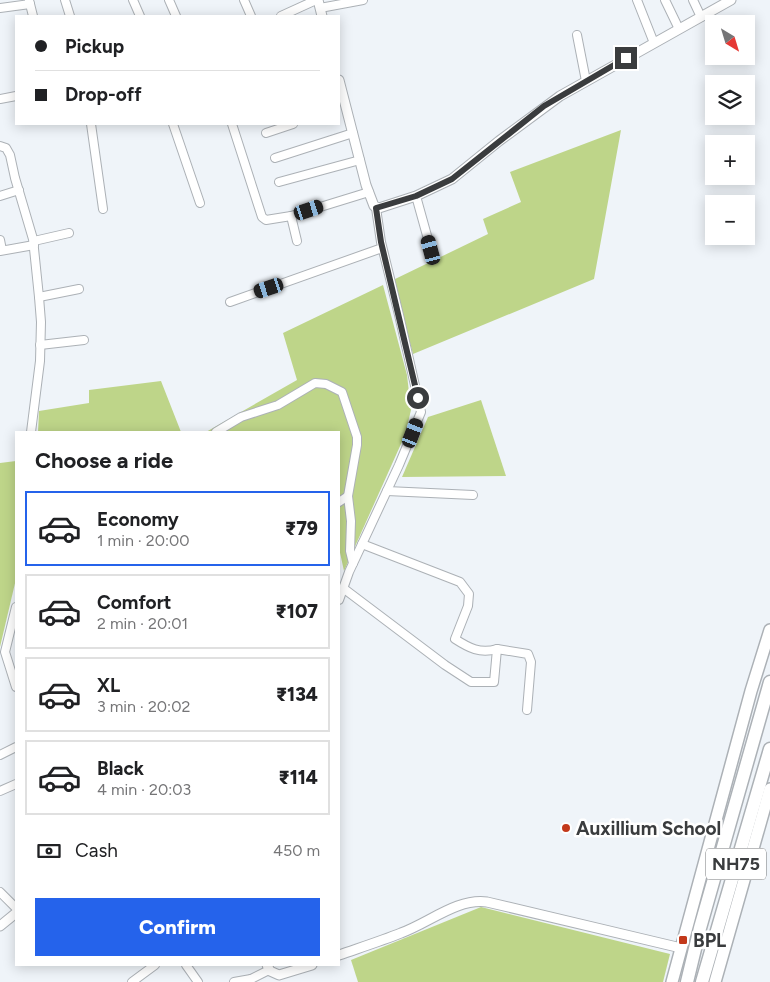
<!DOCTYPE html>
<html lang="en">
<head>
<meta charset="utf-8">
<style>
	:root { --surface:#fff; --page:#f6f6f6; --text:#202124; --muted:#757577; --line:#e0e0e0; --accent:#2563eb }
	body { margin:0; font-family:Figtree,sans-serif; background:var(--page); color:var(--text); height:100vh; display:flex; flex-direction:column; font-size:19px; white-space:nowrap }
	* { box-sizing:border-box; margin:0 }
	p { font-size:16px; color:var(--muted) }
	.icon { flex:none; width:28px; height:28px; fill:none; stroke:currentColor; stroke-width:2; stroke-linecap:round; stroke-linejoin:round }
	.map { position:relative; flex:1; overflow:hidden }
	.side { position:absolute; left:15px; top:431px; width:325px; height:535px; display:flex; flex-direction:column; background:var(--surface); border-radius:0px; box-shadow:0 2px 12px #0003 }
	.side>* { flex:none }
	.banner { position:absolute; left:15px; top:15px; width:325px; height:110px; border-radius:0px; box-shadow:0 2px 12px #0003; display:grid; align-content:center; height:110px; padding:0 20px; background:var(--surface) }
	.needle { width:32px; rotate:142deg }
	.buttons { position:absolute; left:705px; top:15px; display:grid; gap:10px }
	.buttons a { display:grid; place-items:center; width:50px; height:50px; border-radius:0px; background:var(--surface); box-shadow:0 2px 12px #0003; font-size:25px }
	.end { position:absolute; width:22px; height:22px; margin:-11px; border:6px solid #3a3c3e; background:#fff; box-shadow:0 0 0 2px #fff }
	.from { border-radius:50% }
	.car { position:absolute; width:15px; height:30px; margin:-15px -8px; border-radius:6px; box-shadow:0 0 4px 1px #0007; background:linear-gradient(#222 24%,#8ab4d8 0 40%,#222 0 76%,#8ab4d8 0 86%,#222 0) }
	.banner b { display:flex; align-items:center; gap:18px; height:48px; font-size:19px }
	.banner b+b { border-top:1px solid var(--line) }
	.banner i { width:12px; height:12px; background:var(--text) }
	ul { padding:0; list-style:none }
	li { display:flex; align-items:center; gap:15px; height:75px; margin:0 10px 8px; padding:0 10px; border:2px solid var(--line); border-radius:0px }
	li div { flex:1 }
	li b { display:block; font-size:19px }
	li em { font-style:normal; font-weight:800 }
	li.active { border-color:var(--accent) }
	li>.icon { width:45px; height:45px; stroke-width:1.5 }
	h2 { padding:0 20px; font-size:22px; line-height:60px }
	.pay { display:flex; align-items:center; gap:12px; height:55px; padding:0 20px; font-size:19px }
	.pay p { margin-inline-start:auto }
	.cta { display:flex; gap:10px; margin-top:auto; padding:10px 20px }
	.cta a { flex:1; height:58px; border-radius:0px; background:var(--accent); color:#fff; font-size:20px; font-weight:800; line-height:58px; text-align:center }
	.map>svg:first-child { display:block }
</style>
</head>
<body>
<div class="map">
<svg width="770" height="982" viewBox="0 0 770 982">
	<rect width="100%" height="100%" fill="#eff4f9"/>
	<g fill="#bed589">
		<path d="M621 130 594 279 413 354 393 280 488 234 483 219 521 202 510 172Z"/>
		<path d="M383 285 407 375 411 410 405 435 344 571 339 548V432H206L297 380 283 333Z"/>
		<path d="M161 381 181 432H38L39 411 89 403V390Z"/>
		<path d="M481 400 506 476 402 477 428 417Z"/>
		<path d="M16 461V579L0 647V463Z"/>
		<path d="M481 907 670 954 663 982H358L351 960Z"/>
	</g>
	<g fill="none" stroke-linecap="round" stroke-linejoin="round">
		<defs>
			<g id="minor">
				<path d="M29 0 33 16"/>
				<path d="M65 0 70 16"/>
				<path d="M133 0 140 16"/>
				<path d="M169 0 176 16"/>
				<path d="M244 0 251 16"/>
				<path d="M637 0 654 43"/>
				<path d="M665 0 679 29"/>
				<path d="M693 0 701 17"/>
				<path d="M0 8 30 4"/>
				<path d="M320 8 363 0"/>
				<path d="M281 16 316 0"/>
				<path d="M577 35 586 81"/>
				<path d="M0 99 16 96"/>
				<path d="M91 124 103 209"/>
				<path d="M173 124 200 203"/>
				<path d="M232 124 262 217 266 220 291 216 369 192"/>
				<path d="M266 133 293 124"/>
				<path d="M0 146 6 148 10 155 15 178 33 239 39 297 41 322 40 361 31 432"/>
				<path d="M275 158 353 133"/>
				<path d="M279 182 360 160"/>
				<path d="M0 196 19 190"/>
				<path d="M416 196 431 250"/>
				<path d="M291 216 297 241"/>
				<path d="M0 240 2 250"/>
				<path d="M34 241 69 233"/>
				<path d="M0 251 34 245"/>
				<path d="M39 297 79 289"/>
				<path d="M230 302 382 248"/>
				<path d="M40 345 84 340"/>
				<path d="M216 432 241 417 278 405 315 383 326 384 342 392 357 437V445L348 496 339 502"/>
				<path d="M387 491 473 495"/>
				<path d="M348 496 351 521 350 551 353 563"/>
				<path d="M362 544 460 582 469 594 468 606 455 639C469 648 480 654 497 649"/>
				<path d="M343 588 445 665 471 682H494L497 649 528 654 531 662 527 710"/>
				<path d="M339 600 349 572 399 465 421 412 399 315 381 242 376 208"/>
				<path d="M16 607 5 652 16 687"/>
				<path d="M0 755 16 747"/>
				<path d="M0 791 16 784"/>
				<path d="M0 892 16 908"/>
				<path d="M186 965 198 982"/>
				<path d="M132 982 155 965"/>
				<path d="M234 982 251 979"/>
				<path d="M250 982 251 979 269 970"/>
			</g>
			<g id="tertiary">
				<path d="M318 0 322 16"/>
				<path d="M339 80 366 185 374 206 379 208 416 196 452 179 499 141 560 96 731 0"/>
				<path d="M0 926 16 913"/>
				<path d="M339 955C359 948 381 941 401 933 429 923 457 898 487 902L681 948"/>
				<path d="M267 965 270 971 279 975 312 965"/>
			</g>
			<g id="primary">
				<path d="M672 982 751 691 770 630"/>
				<path d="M715 982 770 789"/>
			</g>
			<g id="trunk">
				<path d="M687 982 700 928 770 682"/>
				<path d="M702 982 770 749"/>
			</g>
		</defs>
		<use href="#minor" stroke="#acb1b6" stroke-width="10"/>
		<use href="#tertiary" stroke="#acb1b6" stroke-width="11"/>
		<use href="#primary" stroke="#acb1b6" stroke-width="14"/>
		<use href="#trunk" stroke="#acb1b6" stroke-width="15"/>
		<use href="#minor" stroke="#fff" stroke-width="8"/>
		<use href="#tertiary" stroke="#fff" stroke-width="9"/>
		<use href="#primary" stroke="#fff" stroke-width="11"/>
		<use href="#trunk" stroke="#fff" stroke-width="12"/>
	</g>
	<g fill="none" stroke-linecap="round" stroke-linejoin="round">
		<path stroke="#3a3c3e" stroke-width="6" d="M418 398 381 242 376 208 416 196 452 179 544 106 626 58"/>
	</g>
	<g fill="#c3391b" stroke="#fff" stroke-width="2">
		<circle cx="566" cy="828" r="5"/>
		<rect x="678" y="935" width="10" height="10" rx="2.5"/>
	</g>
	<g text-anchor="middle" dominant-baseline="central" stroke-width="5" stroke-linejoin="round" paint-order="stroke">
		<rect fill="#fff" stroke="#757678" stroke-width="1" x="706" y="848.5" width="60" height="31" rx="4"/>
		<g font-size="18" font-weight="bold" fill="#3a3c3e">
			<text x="736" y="864">NH75</text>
		</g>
		<g font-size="19" font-weight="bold" fill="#3a3c3e" stroke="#fff" text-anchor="start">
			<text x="576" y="828">Auxillium School</text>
			<text x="693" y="940">BPL</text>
		</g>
	</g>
</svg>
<div class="buttons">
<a><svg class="needle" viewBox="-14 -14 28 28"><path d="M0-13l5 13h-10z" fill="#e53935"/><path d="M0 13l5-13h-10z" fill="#757577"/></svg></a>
<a><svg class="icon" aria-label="layers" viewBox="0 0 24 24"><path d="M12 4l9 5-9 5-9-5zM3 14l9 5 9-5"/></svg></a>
<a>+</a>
<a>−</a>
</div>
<i class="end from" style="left:418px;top:398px"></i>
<i class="end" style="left:626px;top:58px"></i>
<i class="car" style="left:309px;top:210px;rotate:72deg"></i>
<i class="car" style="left:431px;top:250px;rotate:345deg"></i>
<i class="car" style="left:269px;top:288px;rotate:252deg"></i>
<i class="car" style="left:413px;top:433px;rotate:21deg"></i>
<div class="banner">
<b><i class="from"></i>Pickup</b>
<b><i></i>Drop-off</b>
</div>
<section class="side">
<h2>Choose a ride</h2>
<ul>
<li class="active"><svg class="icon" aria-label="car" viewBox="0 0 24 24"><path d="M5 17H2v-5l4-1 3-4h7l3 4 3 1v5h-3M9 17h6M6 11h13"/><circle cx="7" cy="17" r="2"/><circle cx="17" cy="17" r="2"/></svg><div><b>Economy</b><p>1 min · 20:00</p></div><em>₹79</em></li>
<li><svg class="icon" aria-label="car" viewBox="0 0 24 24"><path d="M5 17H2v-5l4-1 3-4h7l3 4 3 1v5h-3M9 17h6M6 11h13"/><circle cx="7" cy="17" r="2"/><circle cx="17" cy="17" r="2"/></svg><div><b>Comfort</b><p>2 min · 20:01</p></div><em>₹107</em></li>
<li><svg class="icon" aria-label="car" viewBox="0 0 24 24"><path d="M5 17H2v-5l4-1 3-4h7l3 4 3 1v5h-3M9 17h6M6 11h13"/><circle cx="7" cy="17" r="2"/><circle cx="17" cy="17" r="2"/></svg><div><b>XL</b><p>3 min · 20:02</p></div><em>₹134</em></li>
<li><svg class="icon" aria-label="car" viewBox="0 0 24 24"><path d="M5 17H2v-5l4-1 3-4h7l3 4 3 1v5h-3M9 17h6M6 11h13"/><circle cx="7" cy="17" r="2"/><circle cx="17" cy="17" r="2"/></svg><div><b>Black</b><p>4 min · 20:03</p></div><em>₹114</em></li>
</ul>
<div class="pay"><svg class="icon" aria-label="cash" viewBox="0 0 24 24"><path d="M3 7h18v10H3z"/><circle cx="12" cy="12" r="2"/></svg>Cash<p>450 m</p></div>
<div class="cta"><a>Confirm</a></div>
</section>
</div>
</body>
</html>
